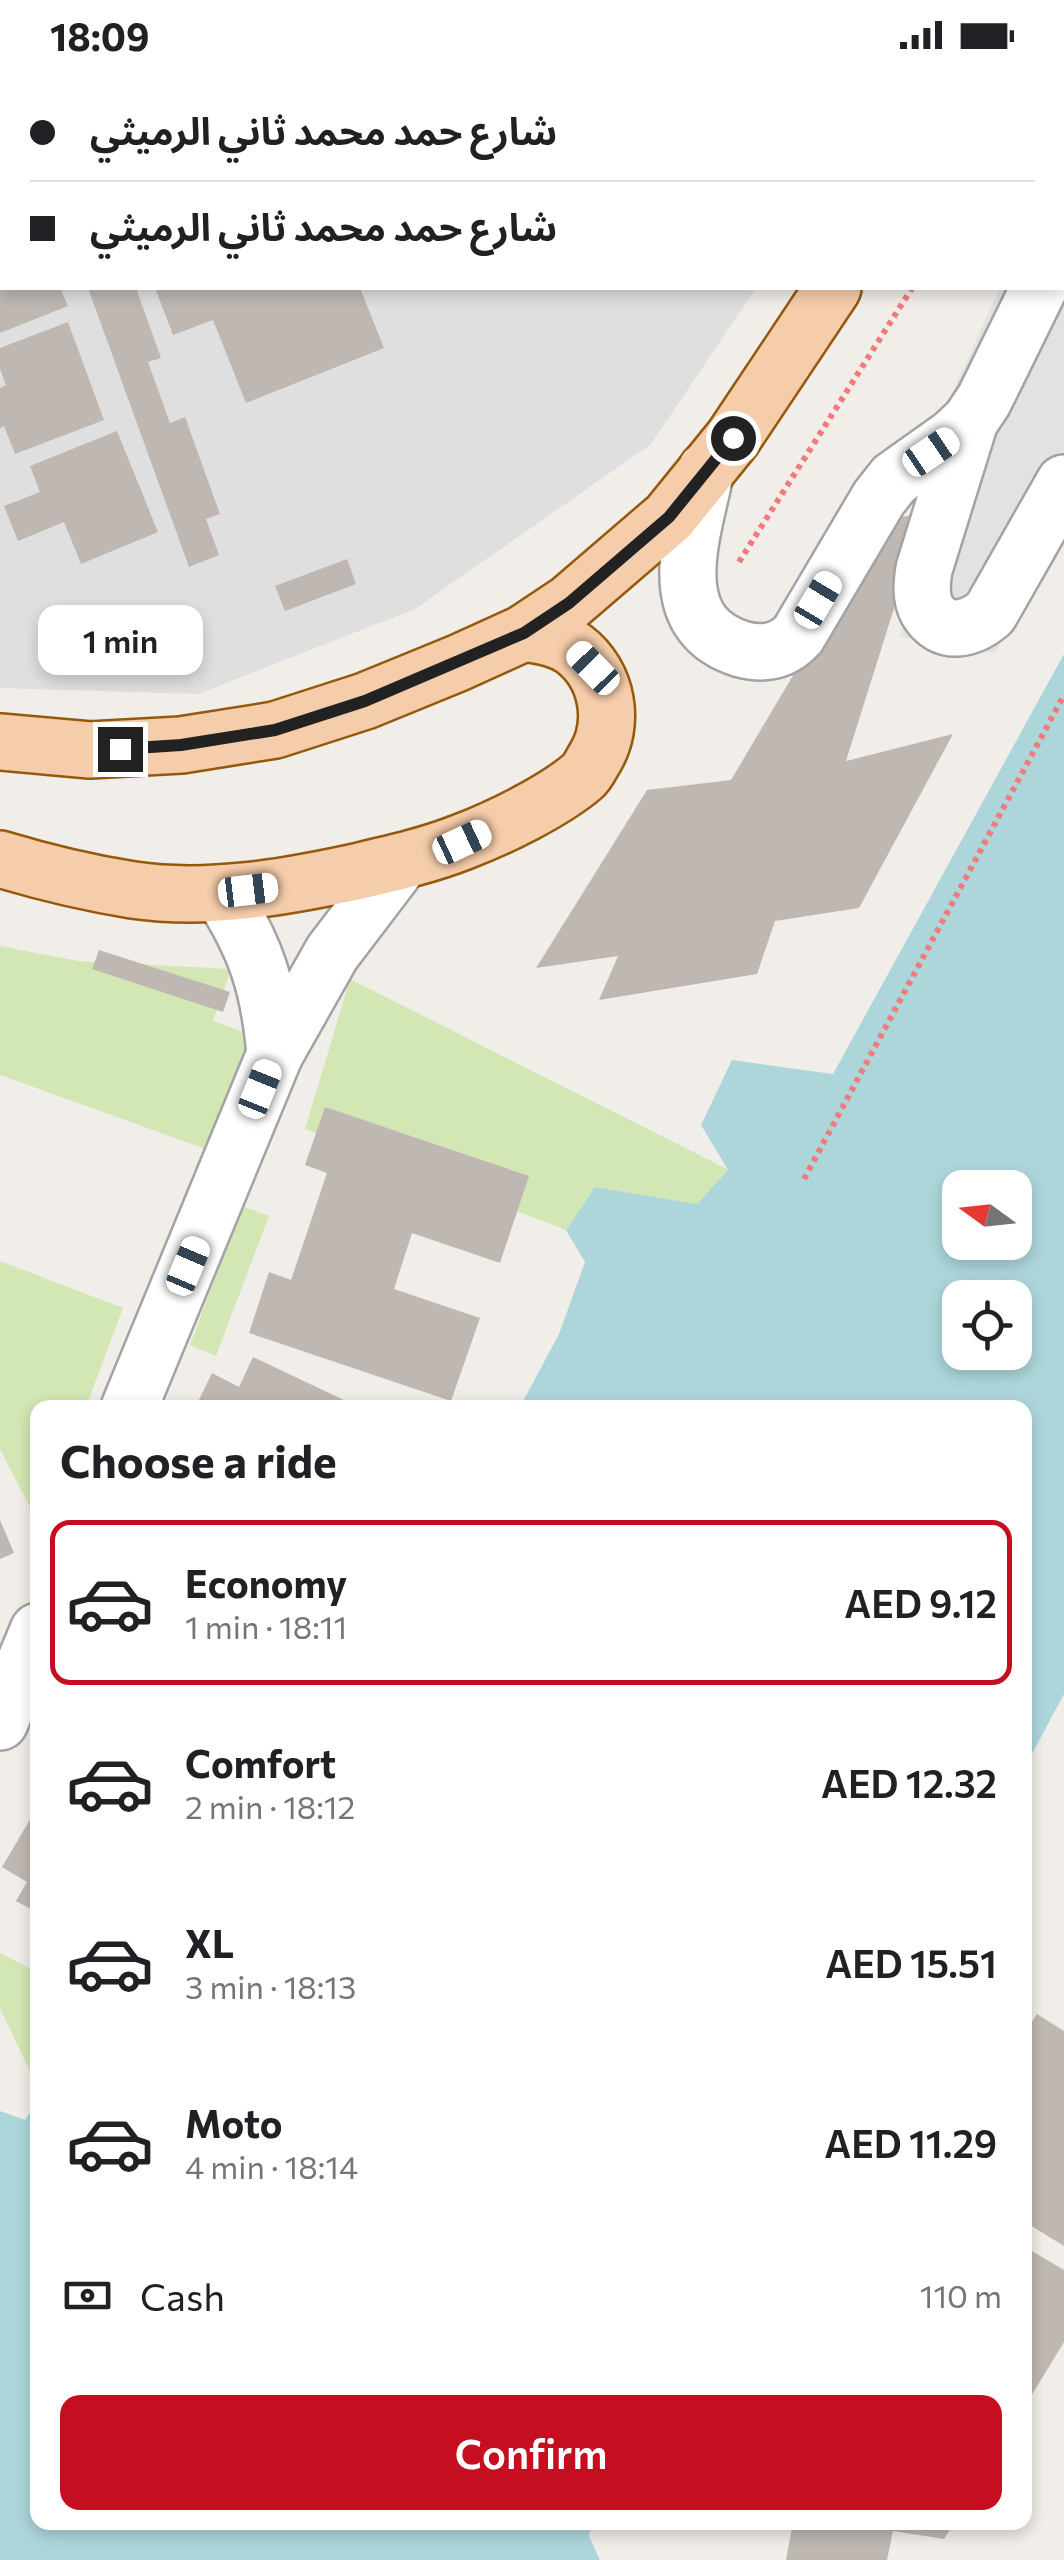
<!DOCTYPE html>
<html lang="en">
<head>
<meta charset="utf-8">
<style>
	:root { --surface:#fff; --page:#f6f6f6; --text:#202124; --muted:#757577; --line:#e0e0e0; --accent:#c60e21 }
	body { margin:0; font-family:Commissioner,"Noto Sans Arabic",sans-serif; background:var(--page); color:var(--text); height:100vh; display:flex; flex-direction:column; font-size:38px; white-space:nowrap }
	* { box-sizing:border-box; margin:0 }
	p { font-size:32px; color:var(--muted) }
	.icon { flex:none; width:55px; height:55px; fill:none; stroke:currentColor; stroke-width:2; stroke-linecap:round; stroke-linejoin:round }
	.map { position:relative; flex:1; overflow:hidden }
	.sheet { position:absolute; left:30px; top:1330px; width:1002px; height:1130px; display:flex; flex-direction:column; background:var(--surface); border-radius:20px; box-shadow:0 5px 15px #0003 }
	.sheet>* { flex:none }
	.hud { position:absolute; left:0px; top:0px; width:1065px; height:220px; box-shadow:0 5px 15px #0003; display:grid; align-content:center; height:220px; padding:0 30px; background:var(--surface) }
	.needle { width:65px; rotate:285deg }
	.fabs { position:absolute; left:942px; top:1100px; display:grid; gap:20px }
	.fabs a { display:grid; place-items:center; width:90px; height:90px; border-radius:20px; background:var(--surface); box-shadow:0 5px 15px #0003; font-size:50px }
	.end { position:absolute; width:45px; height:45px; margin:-22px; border:12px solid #222; background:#fff; box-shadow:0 0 0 5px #fff }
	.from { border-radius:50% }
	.bubble { position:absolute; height:70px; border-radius:20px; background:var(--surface); box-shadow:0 5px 15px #0003; font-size:32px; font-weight:600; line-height:70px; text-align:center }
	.car { position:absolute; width:30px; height:60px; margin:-30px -15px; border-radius:12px; box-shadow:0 0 8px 2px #0007; background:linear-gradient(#fff 24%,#345 0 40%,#fff 0 76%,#345 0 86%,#fff 0) }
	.hud b { display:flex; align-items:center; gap:35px; height:95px; font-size:38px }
	.hud b+b { border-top:2px solid var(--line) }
	.hud i { width:25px; height:25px; background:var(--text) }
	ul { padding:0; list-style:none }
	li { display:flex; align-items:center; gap:30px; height:165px; margin:0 20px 15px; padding:0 10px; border:5px solid transparent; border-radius:20px }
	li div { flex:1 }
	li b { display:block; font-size:38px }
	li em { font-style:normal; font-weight:600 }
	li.current { border-color:var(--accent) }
	li>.icon { width:90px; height:90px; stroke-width:1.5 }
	h2 { padding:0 30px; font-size:45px; line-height:120px }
	.pay { display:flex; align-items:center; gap:25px; height:110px; padding:0 30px; font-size:38px }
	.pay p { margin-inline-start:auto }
	.cta { display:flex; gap:20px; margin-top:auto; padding:20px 30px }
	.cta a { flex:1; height:115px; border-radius:20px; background:var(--accent); color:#fff; font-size:40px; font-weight:600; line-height:115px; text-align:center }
	.status { display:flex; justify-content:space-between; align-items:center; height:70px; padding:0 50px; background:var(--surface); direction:ltr }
	.status svg { height:28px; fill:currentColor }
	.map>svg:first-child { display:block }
</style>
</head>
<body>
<div class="status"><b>18:09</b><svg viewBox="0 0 49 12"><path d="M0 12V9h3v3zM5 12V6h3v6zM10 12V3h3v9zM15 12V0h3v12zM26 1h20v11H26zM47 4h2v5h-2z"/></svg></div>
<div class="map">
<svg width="1064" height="2490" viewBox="0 0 1064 2490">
	<rect width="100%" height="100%" fill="#f1eee9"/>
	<path fill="#e0dfdf" d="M0 0H901L900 2H2V218H756L651 374 415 539 198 624 0 618Z"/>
	<g fill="#d2e7b4">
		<path d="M0 876 78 891 231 899 213 951 256 967 214 1082 0 1005Z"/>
		<path d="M350 909 729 1100 697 1134 595 1117 566 1160 305 1059Z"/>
		<path d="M242 1136 269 1146 216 1286 190 1275Z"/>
		<path d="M0 1191 123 1238 86 1337 38 1338 37 1451 0 1379Z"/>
		<path d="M0 1883 37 1902V2016L0 1938Z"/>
	</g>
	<path fill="#e2e2e2" d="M1064 75V456L995 583 900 567 948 332 1000 218H1062Z"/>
	<g fill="#add6db" fill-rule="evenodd">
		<path d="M1064 584V1624L1025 1697V1338L520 1337 559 1264 585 1192 566 1160 595 1117 697 1134 728 1100 701 1055 732 990 833 1004ZM960 1118H1015V1172H960ZM960 1228H1015V1282H960Z"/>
		<path d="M37 2031 38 2452 592 2453 589 2466 600 2490H0V2041L25 2050Z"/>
	</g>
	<g fill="#bfb7b2">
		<path d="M0 218H60L68 236 0 263Z"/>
		<path d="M88 218H136L161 288 148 292 170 353 185 347 220 444 206 449 219 485 189 497Z"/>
		<path d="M155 218H360L384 278 246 333 213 250 173 265Z"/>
		<path d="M68 252 104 350 15 384 4 356 0 358V318L6 315 0 299V278Z"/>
		<path d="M117 361 158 462 81 494 64 452 18 471 4 436 40 422 30 396Z"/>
		<path d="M924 443 846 691 953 664 859 838 775 851 757 904 599 930 618 886 536 898 647 720 731 710 885 450Z"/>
		<path d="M347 489 356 514 285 541 275 516Z"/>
		<path d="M99 880 230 922 223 942 92 899Z"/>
		<path d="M325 1037 529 1106 500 1193 412 1163 394 1219 480 1248 451 1331 249 1263 269 1202 291 1210 327 1103 305 1095Z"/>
		<path d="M253 1287 346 1331 343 1338H195L212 1303 239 1317Z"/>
		<path d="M0 1450 14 1483 0 1489Z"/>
		<path d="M38 1736V1843L16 1831 27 1812 2 1797Z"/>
		<path d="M1037 1944 1064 1961V2176L1025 2152V1962Z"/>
		<path d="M1025 2177 1064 2200V2272L1025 2336Z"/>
		<path d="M793 2452H955L944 2469 893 2461 887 2490H786Z"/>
	</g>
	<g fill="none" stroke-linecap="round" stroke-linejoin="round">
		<defs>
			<g id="minor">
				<path d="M1019 0 1020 2"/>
				<path d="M858 2 859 0"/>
				<path d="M1062 50H1064"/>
				<path d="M1062 167 1064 164"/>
				<path d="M970 351 924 499C922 512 920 527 927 540 943 567 970 560 990 543L1064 413"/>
				<path d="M706 400C694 461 658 553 741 579 763 585 782 582 798 565L879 428 894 409 953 367 970 351 984 330 1039 218"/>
				<path d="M221 823C257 879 269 918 275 984"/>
				<path d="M129 1338 275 984 332 883 402 791"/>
				<path d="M0 1652 38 1561"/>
			</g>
			<g id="major">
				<path d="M967 2 969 0"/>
				<path d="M0 672 90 680 181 675 275 660 365 631 458 593 524 563 569 533 669 447 733 368 833 218"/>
				<path d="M0 789C43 802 89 813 133 820 208 831 287 817 360 801 394 793 429 785 462 772 499 758 552 732 582 707 588 702 591 694 595 688 616 653 608 605 574 579 559 568 542 566 524 563"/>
			</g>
		</defs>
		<use href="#minor" stroke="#a3a3a3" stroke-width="60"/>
		<use href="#major" stroke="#95590b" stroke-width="60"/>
		<g stroke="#f17b7b" stroke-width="6" stroke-dasharray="5 5" stroke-linecap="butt">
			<path d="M739 492 912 218"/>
			<path d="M804 1109 1064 625"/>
		</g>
		<use href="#minor" stroke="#fff" stroke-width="55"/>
		<use href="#major" stroke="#f6cdaa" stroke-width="55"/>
	</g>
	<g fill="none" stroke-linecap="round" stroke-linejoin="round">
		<path stroke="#222" stroke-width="12" d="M120 679 181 675 275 660 365 631 524 563 569 533 669 447 733 368"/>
	</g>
</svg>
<div class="fabs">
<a><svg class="needle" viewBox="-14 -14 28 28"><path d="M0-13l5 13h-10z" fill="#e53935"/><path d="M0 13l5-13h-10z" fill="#757577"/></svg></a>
<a><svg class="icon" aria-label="locate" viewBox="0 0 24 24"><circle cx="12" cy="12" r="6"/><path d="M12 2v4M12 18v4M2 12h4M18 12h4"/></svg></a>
</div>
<i class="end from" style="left:733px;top:368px"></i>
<i class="end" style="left:120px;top:679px"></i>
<div class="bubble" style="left:38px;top:535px;width:165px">1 min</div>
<i class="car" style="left:931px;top:382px;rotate:56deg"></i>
<i class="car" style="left:818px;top:530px;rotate:31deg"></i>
<i class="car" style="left:593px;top:598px;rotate:316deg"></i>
<i class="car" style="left:462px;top:772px;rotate:65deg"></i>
<i class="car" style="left:248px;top:820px;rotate:83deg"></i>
<i class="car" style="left:260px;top:1019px;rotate:22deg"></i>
<i class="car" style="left:188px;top:1196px;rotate:23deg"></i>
<div class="hud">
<b><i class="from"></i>شارع حمد محمد ثاني الرميثي</b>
<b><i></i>شارع حمد محمد ثاني الرميثي</b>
</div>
<section class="sheet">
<h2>Choose a ride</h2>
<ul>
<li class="current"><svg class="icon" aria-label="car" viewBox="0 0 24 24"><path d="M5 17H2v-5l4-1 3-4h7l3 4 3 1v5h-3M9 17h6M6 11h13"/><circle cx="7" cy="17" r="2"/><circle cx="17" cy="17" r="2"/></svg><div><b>Economy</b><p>1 min · 18:11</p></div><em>AED 9.12</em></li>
<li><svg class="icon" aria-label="car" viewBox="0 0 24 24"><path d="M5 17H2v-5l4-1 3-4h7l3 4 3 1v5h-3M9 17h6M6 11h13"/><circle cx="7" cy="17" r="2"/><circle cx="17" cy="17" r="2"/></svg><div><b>Comfort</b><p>2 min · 18:12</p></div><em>AED 12.32</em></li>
<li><svg class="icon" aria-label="car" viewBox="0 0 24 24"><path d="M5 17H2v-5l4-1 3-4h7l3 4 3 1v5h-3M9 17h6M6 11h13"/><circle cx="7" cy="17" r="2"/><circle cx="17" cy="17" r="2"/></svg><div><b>XL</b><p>3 min · 18:13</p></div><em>AED 15.51</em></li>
<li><svg class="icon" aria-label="car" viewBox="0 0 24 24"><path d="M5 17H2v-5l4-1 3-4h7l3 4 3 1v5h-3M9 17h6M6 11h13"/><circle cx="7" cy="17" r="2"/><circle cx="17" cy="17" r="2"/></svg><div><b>Moto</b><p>4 min · 18:14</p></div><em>AED 11.29</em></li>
</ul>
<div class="pay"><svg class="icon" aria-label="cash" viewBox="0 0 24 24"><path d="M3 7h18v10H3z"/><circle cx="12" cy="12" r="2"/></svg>Cash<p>110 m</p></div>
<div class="cta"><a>Confirm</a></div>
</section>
</div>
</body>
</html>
